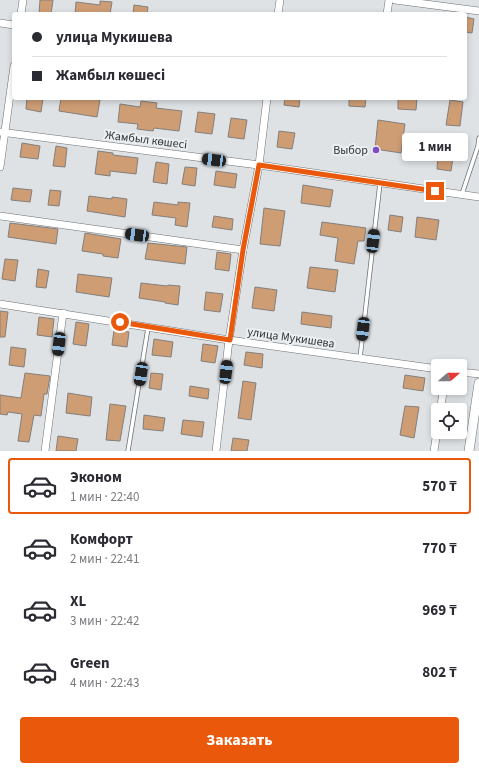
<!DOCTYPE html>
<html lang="ru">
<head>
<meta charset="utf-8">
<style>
	:root { --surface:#fff; --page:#f7f7f7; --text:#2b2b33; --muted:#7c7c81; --line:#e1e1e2; --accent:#ea580c }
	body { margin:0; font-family:"Source Sans 3",sans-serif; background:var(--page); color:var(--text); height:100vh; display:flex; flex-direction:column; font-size:15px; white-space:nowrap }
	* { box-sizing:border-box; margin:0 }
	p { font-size:13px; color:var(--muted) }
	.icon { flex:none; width:22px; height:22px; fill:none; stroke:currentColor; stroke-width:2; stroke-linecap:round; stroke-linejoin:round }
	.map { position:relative; height:451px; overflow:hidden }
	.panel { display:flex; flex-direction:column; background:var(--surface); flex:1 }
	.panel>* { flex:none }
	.top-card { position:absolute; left:12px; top:12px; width:455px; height:88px; border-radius:4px; box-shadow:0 2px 6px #0003; display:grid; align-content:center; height:88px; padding:0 20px; background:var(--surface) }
	.needle { width:26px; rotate:70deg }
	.controls { position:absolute; left:431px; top:359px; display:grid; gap:8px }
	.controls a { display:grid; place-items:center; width:36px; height:36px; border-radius:4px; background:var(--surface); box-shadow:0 2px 6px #0003; font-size:20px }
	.end { position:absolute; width:18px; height:18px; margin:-9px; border:5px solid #ea580c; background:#fff; box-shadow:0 0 0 2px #fff }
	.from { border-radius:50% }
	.bubble { position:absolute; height:28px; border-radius:4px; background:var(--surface); box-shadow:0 2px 6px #0003; font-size:13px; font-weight:700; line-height:28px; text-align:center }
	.car { position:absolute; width:12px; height:24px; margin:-12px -6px; border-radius:5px; box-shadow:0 0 3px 1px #0007; background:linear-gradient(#222 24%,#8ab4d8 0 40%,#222 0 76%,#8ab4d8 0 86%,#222 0) }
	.top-card b { display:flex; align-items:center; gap:14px; height:38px; font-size:15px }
	.top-card b+b { border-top:1px solid var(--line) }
	.top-card i { width:10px; height:10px; background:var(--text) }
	ul { padding:7px 0 0; list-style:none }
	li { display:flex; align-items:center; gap:12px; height:56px; margin:0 8px 6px; padding:0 12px; border:2px solid transparent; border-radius:4px }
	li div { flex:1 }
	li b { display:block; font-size:15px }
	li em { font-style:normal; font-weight:700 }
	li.active { border-color:var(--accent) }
	li>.icon { width:36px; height:36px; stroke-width:1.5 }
	.primary-button { display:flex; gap:8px; margin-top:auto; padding:8px 20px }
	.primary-button a { flex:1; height:46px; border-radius:4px; background:var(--accent); color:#fff; font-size:16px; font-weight:700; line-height:46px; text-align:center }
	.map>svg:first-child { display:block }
</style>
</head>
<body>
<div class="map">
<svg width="479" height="451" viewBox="0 0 479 451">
	<rect width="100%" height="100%" fill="#dee2e5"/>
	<g fill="#ce9d74" stroke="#837f7c">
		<path d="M40 0H53L51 14H39Z"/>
		<path d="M100 1 112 2 110 14H75L76 2 100 5Z"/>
		<path d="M134 5 148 7 147 14H133Z"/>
		<path d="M465 17 474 19 472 33 465 32Z"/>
		<path d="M27 98H43L41 112 26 109Z"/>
		<path d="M61 98H84L100 100 97 117 59 111Z"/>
		<path d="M285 98H300L299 107 284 105Z"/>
		<path d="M349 98H366L365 107 349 106Z"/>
		<path d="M398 98H417L416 110 398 109Z"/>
		<path d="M450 100 463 102 460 126 446 125Z"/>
		<path d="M141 101 157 103 156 108 182 111 179 131 154 128 153 131 137 129 138 124 118 122 120 104 140 107Z"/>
		<path d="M198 112 215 114 212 134 195 132Z"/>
		<path d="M231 118 247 120 244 139 228 137Z"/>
		<path d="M378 120 405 124 401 153 375 149Z"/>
		<path d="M279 131 295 133 292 149 277 147Z"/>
		<path d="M22 143 40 146 38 159 20 157Z"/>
		<path d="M56 146 67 148 65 167 53 166Z"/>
		<path d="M98 151 113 153V155L138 158 136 174 110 171V176L95 174Z"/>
		<path d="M438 155 453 157 451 171 437 169Z"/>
		<path d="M156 162 169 164 167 184 153 182Z"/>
		<path d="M185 167 197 168 195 186 182 184Z"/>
		<path d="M216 171 237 174 235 188 214 185Z"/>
		<path d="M303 185 333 190 330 207 301 203Z"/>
		<path d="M13 188 32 190 30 202 11 200Z"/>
		<path d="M50 190 61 191 59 206 48 205Z"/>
		<path d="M89 196 112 199V197L127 199 125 217 87 211Z"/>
		<path d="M154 202 178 205V202L190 203 187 227 175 225 176 218 152 215Z"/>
		<path d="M264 208 285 211 280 246 260 244Z"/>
		<path d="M390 215 403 217 401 232 388 230Z"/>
		<path d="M214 216 233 219 232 230 212 227Z"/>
		<path d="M417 217 439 220 436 240 415 237Z"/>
		<path d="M322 222 366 228 364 241H358L354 264 335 261 338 238 320 235Z"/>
		<path d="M10 223 58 229 56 244 8 237Z"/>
		<path d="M85 233 121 239 118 258 103 256V254L82 251Z"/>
		<path d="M148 243 187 247 185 264 145 259Z"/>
		<path d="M217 252 231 254 229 271 215 269Z"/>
		<path d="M5 259 18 260 15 281 2 279Z"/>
		<path d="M310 267 338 270 335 292 307 288Z"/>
		<path d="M38 269 49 271 46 288 36 287Z"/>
		<path d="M78 274 112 278 109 297 76 292Z"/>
		<path d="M141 283 167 286 168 285 180 286 178 305 165 303V302L139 298Z"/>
		<path d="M255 287 277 290 274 311 252 308Z"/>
		<path d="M206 292 223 294 220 312 204 310Z"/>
		<path d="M0 311 8 312 5 337H0Z"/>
		<path d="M302 312 332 316 331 328 301 324Z"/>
		<path d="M39 317 54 319 52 337 37 335Z"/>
		<path d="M76 322 89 324 86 346 73 344Z"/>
		<path d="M114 330 129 332 127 347 112 345Z"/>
		<path d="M154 339 173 342 171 357 152 355Z"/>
		<path d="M203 344 218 346 215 363 201 361Z"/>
		<path d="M11 347 26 349 24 367 9 365Z"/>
		<path d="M246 352 263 354 262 368 244 365Z"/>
		<path d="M25 373 50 376 47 394H44L41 416 34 415 29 442 18 441 22 414 8 412 7 415 0 414V395L21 398Z"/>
		<path d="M151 373 163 374 161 390 149 388Z"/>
		<path d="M405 375 425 378 423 391 403 388Z"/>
		<path d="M243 381 256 383 251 420 238 418Z"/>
		<path d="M190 386 209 389 208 399 189 396Z"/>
		<path d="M68 393 92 397 90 416 66 413Z"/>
		<path d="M110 404 126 406 120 441 106 440Z"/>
		<path d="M405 406 419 407 414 438 400 435Z"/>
		<path d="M144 415 165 418 163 431 143 429Z"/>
		<path d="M183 420 204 422 202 437 181 434Z"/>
		<path d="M58 436 78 439 76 451H56Z"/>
		<path d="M233 438 249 440 247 451H231Z"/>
	</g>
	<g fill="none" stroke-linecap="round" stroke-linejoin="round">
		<defs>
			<g id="service">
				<path d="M462 194 478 146 479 138"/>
				<path d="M360 358 380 183"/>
				<path d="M128 451 148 328"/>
			</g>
			<g id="minor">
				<path d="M395 0 479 11"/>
				<path d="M21 14 23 0"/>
				<path d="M278 14 280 0"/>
				<path d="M387 14 389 0"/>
				<path d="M0 23 14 25"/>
				<path d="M0 132 259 165 479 197"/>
				<path d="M0 167 14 66"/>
				<path d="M0 216 243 250"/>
				<path d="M0 304 229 340 438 369"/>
				<path d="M460 372 479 374"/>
				<path d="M440 410 444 388"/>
				<path d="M45 451 63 313"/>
				<path d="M216 451 229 340 243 250 259 165 267 98"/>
				<path d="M434 451 438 425"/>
			</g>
			<path id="tertiary" d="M469 451 479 383"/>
		</defs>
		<use href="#service" stroke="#6d7074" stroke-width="5"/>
		<use href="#minor" stroke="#6d7074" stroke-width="8"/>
		<use href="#tertiary" stroke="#6d7074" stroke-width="10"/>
		<use href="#service" stroke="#fff" stroke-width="3.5"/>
		<use href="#minor" stroke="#fff" stroke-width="7"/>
		<use href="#tertiary" stroke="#fff" stroke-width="9"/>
	</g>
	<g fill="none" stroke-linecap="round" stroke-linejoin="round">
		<path stroke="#ea580c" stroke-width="5" d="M120 322 230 340 243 250 259 165 435 191"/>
	</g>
	<circle fill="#7f4dc5" stroke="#ebeff2" stroke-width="1.5" cx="376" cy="150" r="4"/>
	<g text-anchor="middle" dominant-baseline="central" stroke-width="4" stroke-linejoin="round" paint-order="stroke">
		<g font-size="12" fill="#313234" stroke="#ebeff2">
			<text transform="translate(146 140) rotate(7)">Жамбыл көшесі</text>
			<text transform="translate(291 338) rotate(8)">улица Мукишева</text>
		</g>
		<g font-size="12" fill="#313234" stroke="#ebeff2" text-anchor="end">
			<text x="368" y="150">Выбор</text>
		</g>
	</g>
</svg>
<div class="controls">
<a><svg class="needle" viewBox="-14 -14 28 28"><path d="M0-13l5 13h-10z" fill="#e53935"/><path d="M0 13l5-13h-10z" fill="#7c7c81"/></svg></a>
<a><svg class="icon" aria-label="locate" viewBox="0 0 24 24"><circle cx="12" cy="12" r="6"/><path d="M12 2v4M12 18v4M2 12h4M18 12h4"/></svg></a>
</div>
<i class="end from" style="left:120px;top:322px"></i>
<i class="end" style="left:435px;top:191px"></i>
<div class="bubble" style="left:402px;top:133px;width:66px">1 мин</div>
<i class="car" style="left:214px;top:160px;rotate:277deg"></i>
<i class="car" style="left:137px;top:235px;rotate:278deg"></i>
<i class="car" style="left:373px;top:241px;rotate:7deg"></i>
<i class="car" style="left:363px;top:329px;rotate:187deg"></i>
<i class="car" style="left:59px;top:344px;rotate:187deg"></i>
<i class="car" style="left:226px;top:372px;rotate:7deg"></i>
<i class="car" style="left:141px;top:374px;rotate:189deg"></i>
<div class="top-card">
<b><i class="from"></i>улица Мукишева</b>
<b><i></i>Жамбыл көшесі</b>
</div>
</div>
<section class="panel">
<ul>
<li class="active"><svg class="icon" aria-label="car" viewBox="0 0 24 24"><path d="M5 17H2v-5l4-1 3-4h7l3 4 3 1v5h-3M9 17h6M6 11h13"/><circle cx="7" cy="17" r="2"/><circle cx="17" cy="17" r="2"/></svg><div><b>Эконом</b><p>1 мин · 22:40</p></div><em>570 ₸</em></li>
<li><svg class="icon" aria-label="car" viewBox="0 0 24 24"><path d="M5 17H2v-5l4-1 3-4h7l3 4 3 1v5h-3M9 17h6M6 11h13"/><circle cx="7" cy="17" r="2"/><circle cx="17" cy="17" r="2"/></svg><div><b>Комфорт</b><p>2 мин · 22:41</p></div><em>770 ₸</em></li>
<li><svg class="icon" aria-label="car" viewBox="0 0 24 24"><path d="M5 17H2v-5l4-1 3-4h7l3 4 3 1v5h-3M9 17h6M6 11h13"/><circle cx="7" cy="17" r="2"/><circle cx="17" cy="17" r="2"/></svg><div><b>XL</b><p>3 мин · 22:42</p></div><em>969 ₸</em></li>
<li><svg class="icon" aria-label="car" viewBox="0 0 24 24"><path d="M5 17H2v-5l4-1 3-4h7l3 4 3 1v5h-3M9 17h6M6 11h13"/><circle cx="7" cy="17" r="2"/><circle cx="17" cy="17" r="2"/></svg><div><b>Green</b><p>4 мин · 22:43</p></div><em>802 ₸</em></li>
</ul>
<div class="primary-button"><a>Заказать</a></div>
</section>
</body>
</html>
